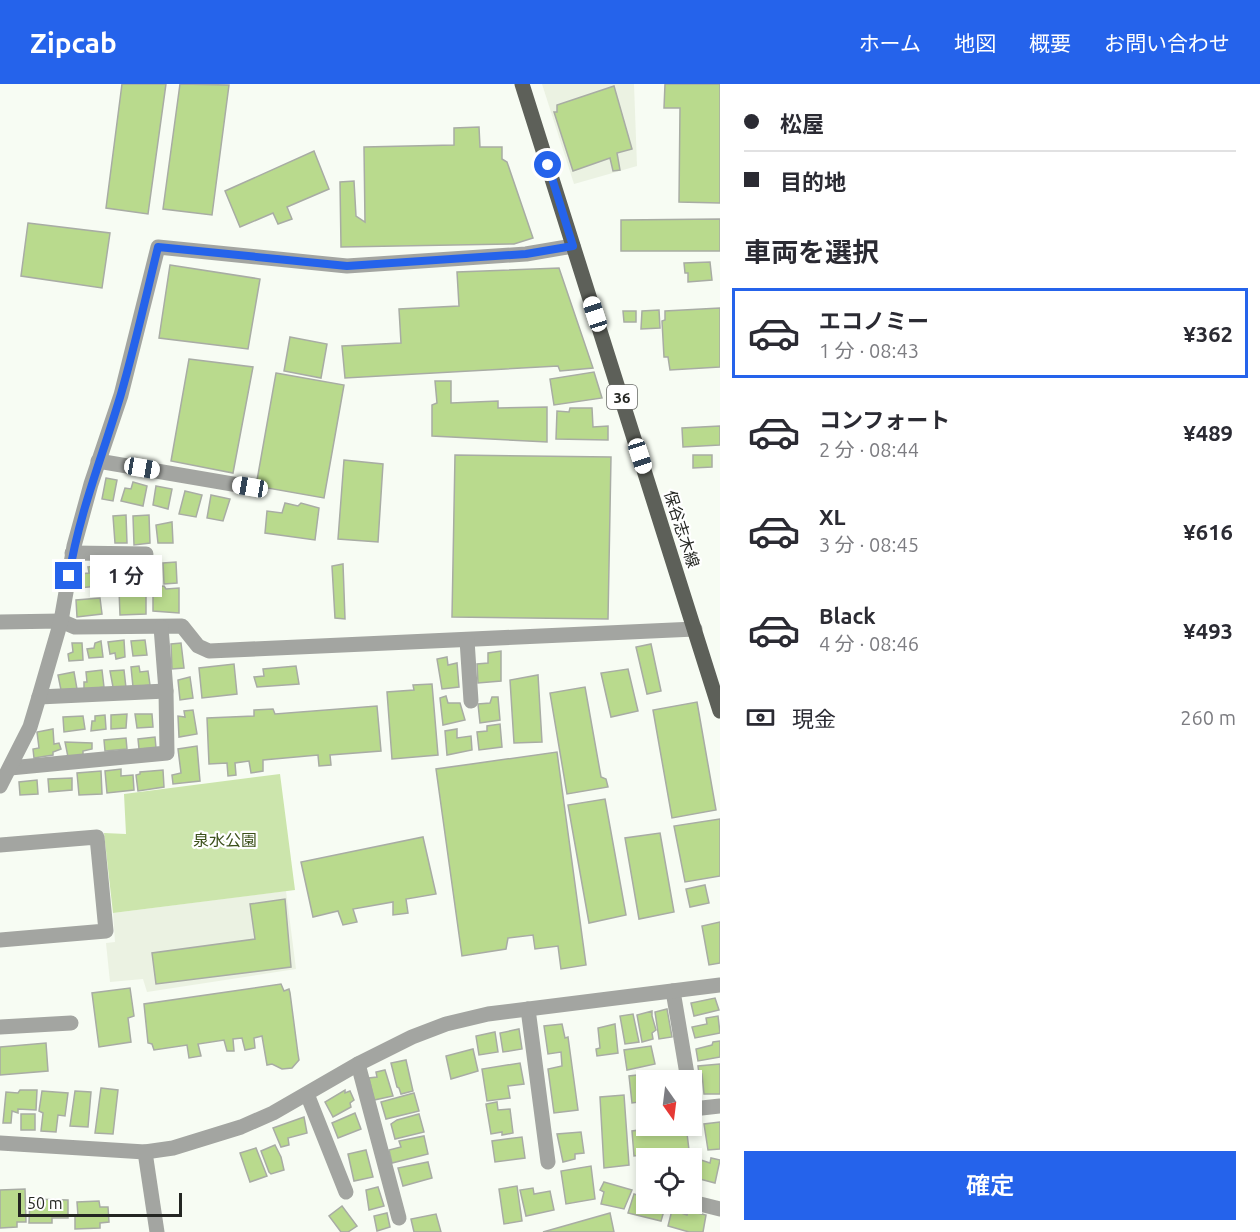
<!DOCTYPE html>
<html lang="ja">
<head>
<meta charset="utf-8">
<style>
	:root { --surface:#fff; --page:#f2f2f3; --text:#2b2b33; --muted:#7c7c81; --line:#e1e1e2; --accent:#2563eb }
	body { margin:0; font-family:Ubuntu,"Noto Sans JP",sans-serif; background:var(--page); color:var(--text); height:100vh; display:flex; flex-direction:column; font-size:22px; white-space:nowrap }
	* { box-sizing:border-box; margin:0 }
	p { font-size:20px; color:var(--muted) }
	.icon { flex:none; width:33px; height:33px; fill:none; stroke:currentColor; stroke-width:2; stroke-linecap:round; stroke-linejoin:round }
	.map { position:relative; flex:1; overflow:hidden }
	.drawer { display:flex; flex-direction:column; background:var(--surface); width:540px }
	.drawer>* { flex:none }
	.guide { display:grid; align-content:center; height:132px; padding:0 24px; background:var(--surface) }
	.needle { width:39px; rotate:166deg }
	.fabs { position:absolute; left:636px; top:986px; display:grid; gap:12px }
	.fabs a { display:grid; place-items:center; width:66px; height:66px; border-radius:0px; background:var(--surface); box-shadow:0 3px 9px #0003; font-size:30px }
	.scale { position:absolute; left:18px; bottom:15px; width:164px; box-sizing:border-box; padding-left:6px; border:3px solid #242622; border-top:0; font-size:16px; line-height:21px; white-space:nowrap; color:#242622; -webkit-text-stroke:4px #fff; paint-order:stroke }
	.end { position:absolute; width:27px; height:27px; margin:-14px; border:8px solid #2563eb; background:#fff; box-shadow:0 0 0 3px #fff }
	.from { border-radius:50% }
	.bubble { position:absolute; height:42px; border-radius:0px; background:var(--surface); box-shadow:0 3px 9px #0003; font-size:20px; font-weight:600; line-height:42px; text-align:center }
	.car { position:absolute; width:18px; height:36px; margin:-18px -9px; border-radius:8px; box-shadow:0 0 4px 2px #0007; background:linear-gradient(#fff 24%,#345 0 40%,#fff 0 76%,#345 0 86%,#fff 0) }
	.guide b { display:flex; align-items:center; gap:21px; height:57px; font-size:22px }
	.guide b+b { border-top:2px solid var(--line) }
	.guide i { width:15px; height:15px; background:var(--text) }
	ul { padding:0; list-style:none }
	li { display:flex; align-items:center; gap:18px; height:90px; margin:0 12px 9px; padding:0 12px; border:3px solid transparent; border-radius:0px }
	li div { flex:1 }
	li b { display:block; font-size:22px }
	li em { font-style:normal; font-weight:600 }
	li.on { border-color:var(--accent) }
	li>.icon { width:54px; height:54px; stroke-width:1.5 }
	h2 { padding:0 24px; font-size:27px; line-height:72px }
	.pay { display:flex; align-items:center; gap:15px; height:66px; padding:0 24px; font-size:22px }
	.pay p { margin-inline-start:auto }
	.button { display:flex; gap:12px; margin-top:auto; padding:12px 24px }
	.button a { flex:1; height:69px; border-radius:0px; background:var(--accent); color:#fff; font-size:24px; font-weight:600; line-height:69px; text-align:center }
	header { display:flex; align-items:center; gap:36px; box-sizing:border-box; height:84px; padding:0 30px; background:var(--accent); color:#fff }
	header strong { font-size:28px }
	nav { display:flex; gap:33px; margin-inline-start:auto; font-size:21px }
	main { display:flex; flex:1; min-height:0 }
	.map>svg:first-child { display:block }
</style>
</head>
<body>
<header>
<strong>Zipcab</strong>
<nav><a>ホーム</a><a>地図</a><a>概要</a><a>お問い合わせ</a></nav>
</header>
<main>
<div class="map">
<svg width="720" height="1148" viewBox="0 0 720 1148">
	<rect width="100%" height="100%" fill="#f7fcf3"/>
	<g fill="#ebf2e2">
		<path d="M542 0H634L637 82 574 100Z"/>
		<path d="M286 807 296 885 147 908 143 895 110 898 106 859 115 858 113 829Z"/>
	</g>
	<path fill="#cce5ac" d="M280 690 295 806 113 829 104 749 126 750 124 710Z"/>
	<g fill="#b9da8d" stroke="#a8aca4" stroke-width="1.5">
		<path d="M122 0H166L148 130 106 124Z"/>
		<path d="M180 0 229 1 212 131 163 125Z"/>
		<path d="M665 0H720V119L679 118 680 24H664Z"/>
		<path d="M614 2 632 65 617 69 620 86 613 87 610 74 573 87 554 28H557V21Z"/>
		<path d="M479 43 480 63H502V75L507 78 533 154 514 160 341 163 340 98 354 97 356 132 365 138 364 63 454 61V44Z"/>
		<path d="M314 67 329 105 287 123 292 135 278 140 273 129 240 143 225 107Z"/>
		<path d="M720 135V167H621V136Z"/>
		<path d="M28 139 110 149 102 204 21 192Z"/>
		<path d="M710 178 712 196 688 198V189H685L684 179Z"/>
		<path d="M170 181 260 195 248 265 159 254Z"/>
		<path d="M559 184 593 284 560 287 558 282 345 294 342 262 401 259 399 225 459 222 457 188Z"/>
		<path d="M720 224V283L670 286 668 273H664L662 237 665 236V227Z"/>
		<path d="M659 226 660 244 641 245 642 227Z"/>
		<path d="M623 227H636V238H624Z"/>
		<path d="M290 253 327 260 321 294 284 287Z"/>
		<path d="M189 275 253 283 233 389 171 377Z"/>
		<path d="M594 288 602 314 554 321 550 295Z"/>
		<path d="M276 289 344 301 324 414 256 402Z"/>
		<path d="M435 297H451V319L498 317V324L547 323V358L432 352V321L437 319Z"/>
		<path d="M570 324H592L593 343 608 342V356L556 355 557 327 569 328Z"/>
		<path d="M720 342V361L683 363 682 344Z"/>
		<path d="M455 371 611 373 608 535 452 533Z"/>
		<path d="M693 371H712V383L693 384Z"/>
		<path d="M344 376 383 380 378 458 338 455Z"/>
		<path d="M106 394 117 396 113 417 102 415Z"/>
		<path d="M133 398 147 402 143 422 121 417 125 404 131 405Z"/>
		<path d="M156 402 172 405 168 425 153 421Z"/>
		<path d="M185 407 202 411 196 433 179 430Z"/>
		<path d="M211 411 230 415 223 437 207 434Z"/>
		<path d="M285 419 298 422 301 419 319 424 315 456 265 449 267 427 282 429Z"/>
		<path d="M126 431 127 459H115L113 432Z"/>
		<path d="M149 431 150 459 134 461 133 432Z"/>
		<path d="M172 438 173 459H158L156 441Z"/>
		<path d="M176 478 177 499 164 500 163 479Z"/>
		<path d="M343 480 345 535 335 534 332 482Z"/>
		<path d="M133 481 135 489H137V501L125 503 123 482Z"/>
		<path d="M98 482V502L79 504V490L89 489 88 483Z"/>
		<path d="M146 482H156L157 499 143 500V488L147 487Z"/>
		<path d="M107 483H117L118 502H107Z"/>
		<path d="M164 502 166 505 179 504V529L153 527V503Z"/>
		<path d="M146 505V530L120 531 119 506Z"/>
		<path d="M100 514 102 530 77 533 76 516Z"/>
		<path d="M124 556 125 573 116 575 115 569 110 570 108 558Z"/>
		<path d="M145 556 147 571 133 572 131 557Z"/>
		<path d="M101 557 103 573 89 574 87 565 94 564 95 559Z"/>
		<path d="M72 559H82L83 576 69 577 68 570 73 568Z"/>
		<path d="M181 559 184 584 172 585 171 560Z"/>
		<path d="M651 560 661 607 647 610 636 563Z"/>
		<path d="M501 567V597L478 599 477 580 488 579V569Z"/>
		<path d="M447 573 448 581 457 579 459 603 442 605 437 575Z"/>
		<path d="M234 580 237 610 202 614 199 584Z"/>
		<path d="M139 582 140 588 148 587 150 601 133 603 131 583Z"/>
		<path d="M296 582 299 600 257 603 254 593 264 592 263 585Z"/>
		<path d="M628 585 638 627 611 633 601 589Z"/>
		<path d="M102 586 104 603 84 606V598H87L86 588Z"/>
		<path d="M124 586 126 604 113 603 110 587Z"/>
		<path d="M74 588 77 605 61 606 58 591Z"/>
		<path d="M538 591 542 658 514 659 510 596Z"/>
		<path d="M190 593 193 614 180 616 178 596Z"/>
		<path d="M432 600 438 671 392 675 387 608 414 606 413 601Z"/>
		<path d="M585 603 601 693 606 695 608 703 567 710 550 609Z"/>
		<path d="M446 612 448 619H460L465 636 443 641 440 614Z"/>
		<path d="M492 613H498L500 636 480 639 478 620 490 619Z"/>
		<path d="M697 618 716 726 672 734 653 626Z"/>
		<path d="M377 622 381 667 330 671 331 681 319 682 318 671 263 676V687L251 689 249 677 235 679 236 691 228 692 227 679 209 680 207 634 254 632V626L273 625 275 630Z"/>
		<path d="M193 626 197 650 179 653 178 632 185 633 184 627Z"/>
		<path d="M127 630 126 644 111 645V631Z"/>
		<path d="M135 630H152L153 643 137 644Z"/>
		<path d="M105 631 106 645 91 647 92 637H95V632Z"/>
		<path d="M83 632 85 645 64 648 63 633Z"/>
		<path d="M500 640 502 663 479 666 477 648 487 647V642Z"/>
		<path d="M53 645 54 660 59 659 61 665 53 668V671L34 674 33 665 39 664 37 648Z"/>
		<path d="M457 645V654L471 652 472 666 447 671 445 647Z"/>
		<path d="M155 653 156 664 139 665 138 655Z"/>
		<path d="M126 654 127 665 105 667 104 656Z"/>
		<path d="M65 658 92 659V665L83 667V671L68 673Z"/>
		<path d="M197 662 200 697 173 700 172 691 181 689 178 665Z"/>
		<path d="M557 668 586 881 561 885 558 862 535 865 533 851 508 854 506 865 462 872 436 685Z"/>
		<path d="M121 685V692L133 691 134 706 107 709 105 687Z"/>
		<path d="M163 686 164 703 138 707 136 691 140 690V688Z"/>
		<path d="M101 687 102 710 79 711 77 689Z"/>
		<path d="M72 694V706L49 708 48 695Z"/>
		<path d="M37 696 38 710 20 711 19 698Z"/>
		<path d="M605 715 626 831 589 839 568 721Z"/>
		<path d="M720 735V792L685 798 674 742Z"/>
		<path d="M660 749 674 828 639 835 625 754Z"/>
		<path d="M423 753 436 810 406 815 408 829 393 831V818L353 825 357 838 343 841 338 827 313 833 301 778Z"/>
		<path d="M705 801 709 819 690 823 686 805Z"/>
		<path d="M285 815 291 883 156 900 152 869 255 855 250 820Z"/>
		<path d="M720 838V879L709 881 702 842Z"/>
		<path d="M281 900 284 907 289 905 290 909 298 970 299 976 292 984 282 985 272 980 267 981 262 952 254 954 255 964 245 966 242 954 233 955 234 967H227L224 956 198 960 201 972 189 974 187 961 154 966 152 960 148 959 144 920Z"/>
		<path d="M130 904 134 932 128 934 131 958 99 963 92 909Z"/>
		<path d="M715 914 719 926 694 932 691 919Z"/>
		<path d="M667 925 672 953 659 955 655 928Z"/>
		<path d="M652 927V932L656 946 652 949 653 955 642 958 637 931Z"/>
		<path d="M633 930 639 958 625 960 620 932Z"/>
		<path d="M718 932 720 949 695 954 692 943 707 940 706 934Z"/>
		<path d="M562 940 565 954 568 953 578 1026 554 1029 548 985 562 982 561 968 548 970 544 942Z"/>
		<path d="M615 940 618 969 597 972 596 965 600 964 598 944Z"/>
		<path d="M519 945 522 965 503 968 500 949Z"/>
		<path d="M495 948 498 968 479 971 476 952Z"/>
		<path d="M720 957V973L698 977 696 965 712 961 713 958Z"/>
		<path d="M46 959 48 987 0 991V963Z"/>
		<path d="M651 962 655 980 627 986 624 966Z"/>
		<path d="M473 965 478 987 451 995 446 972Z"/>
		<path d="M406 976 413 1007 401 1010 399 1004 397 1003 391 979Z"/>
		<path d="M520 979 524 1000 508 1002 510 1014 487 1017 482 985Z"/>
		<path d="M720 980V1010H704L702 990H699L698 982Z"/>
		<path d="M385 986 393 1012 374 1016 369 994 377 993 376 988Z"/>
		<path d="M673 987 674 996H646V1017L632 1019 629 992Z"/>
		<path d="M101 1004 118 1006 113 1050 95 1049Z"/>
		<path d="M20 1006H37L36 1026 18 1025V1029L12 1027 11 1039H3L6 1008 18 1009Z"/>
		<path d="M345 1006V1009L350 1007 354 1016 350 1019 351 1023 333 1033 325 1018Z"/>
		<path d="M42 1007 68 1009 65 1032 58 1031 56 1048 41 1047 43 1029 39 1027Z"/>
		<path d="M75 1007 91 1008 88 1043 70 1042Z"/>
		<path d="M414 1009 419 1027 386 1035 381 1018Z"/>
		<path d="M624 1011 629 1081 604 1084 600 1013Z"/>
		<path d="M497 1018 498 1026 510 1025 513 1049 502 1051V1048L491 1050 486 1020Z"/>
		<path d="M355 1029 361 1045 338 1054 332 1039Z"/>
		<rect x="21" y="1030" width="14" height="16"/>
		<path d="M419 1030 424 1048 395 1055 391 1040 397 1036Z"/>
		<path d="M304 1033 307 1049 288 1054 289 1061 281 1063 273 1044Z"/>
		<path d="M720 1038V1065L708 1066 704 1040Z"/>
		<path d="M677 1041H686L689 1066 634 1072 632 1047Z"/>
		<path d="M581 1048 584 1069 575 1070V1075L563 1078 557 1050Z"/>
		<path d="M424 1052 428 1070 392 1079 389 1066 401 1063 399 1057Z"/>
		<path d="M522 1053 525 1074 495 1078 492 1057Z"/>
		<path d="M275 1061 281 1073 284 1086 271 1090 269 1088 261 1067Z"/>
		<path d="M256 1064 267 1092 250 1098 240 1069Z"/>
		<path d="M366 1066 373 1093 354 1097 348 1070Z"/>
		<path d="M695 1074 710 1079 711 1074 720 1076 715 1099 692 1093Z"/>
		<path d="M428 1078 432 1094 403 1102 398 1084Z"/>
		<path d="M591 1082 595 1115 566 1120 561 1087Z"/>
		<path d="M604 1098 632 1106 624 1125 601 1120 604 1108 600 1106Z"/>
		<path d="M517 1102 522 1137 504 1140 499 1105Z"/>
		<path d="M378 1103 384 1122 369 1126 366 1106Z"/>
		<path d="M533 1104 534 1110 550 1107 554 1126 526 1132 520 1106Z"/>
		<path d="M25 1105 26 1138H17V1143L0 1144V1106Z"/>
		<path d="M634 1110 646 1114V1119L666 1120 661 1137 628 1129Z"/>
		<path d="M30 1115 68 1116V1134H52V1139H29Z"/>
		<path d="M99 1117 100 1123H108L109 1138 100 1139V1144L75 1145V1132H78L77 1118Z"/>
		<path d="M342 1122 357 1142 348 1148H341L329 1132Z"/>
		<path d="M672 1126 687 1131 688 1127 706 1131 703 1148H689L668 1142Z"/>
		<path d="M387 1129 390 1143 377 1147 374 1132Z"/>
		<path d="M610 1129 614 1148H543Z"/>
		<path d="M436 1130 441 1148H414L411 1135Z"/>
	</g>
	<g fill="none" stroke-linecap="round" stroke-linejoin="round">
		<g stroke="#a3a5a1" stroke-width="15">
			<path d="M98 377 250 403"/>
			<path d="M72 469 146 470"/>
			<path d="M0 538 61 537 75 543 182 542 198 562 209 567 695 545"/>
			<path d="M467 556 471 617"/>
			<path d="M39 613 166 607"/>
			<path d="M10 684 167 669 166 607 161 543"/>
			<path d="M0 702 30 643 39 613 61 537 74 462 91 400 121 311 158 163 347 182 526 170 573 162"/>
			<path d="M0 761 97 753 106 847 0 856"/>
			<path d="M673 907 688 996"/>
			<path d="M528 925 548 1078"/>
			<path d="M0 943 71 939"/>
			<path d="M358 980 399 1134"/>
			<path d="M307 1010 346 1108"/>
			<path d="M692 1016 693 1025 720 1022"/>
			<path d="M0 1059 145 1068 173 1064 241 1043 273 1029 358 980 412 953 446 940 488 930 720 901"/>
			<path d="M145 1068 157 1148"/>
			<path d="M692 1118 720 1125"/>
		</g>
		<path stroke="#5d6059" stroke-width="15" d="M522 0 720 627"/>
	</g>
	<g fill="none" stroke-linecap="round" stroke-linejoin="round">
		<path stroke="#2563eb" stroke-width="8" d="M69 492C79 429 103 371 121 310 135 262 146 212 158 163L347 182 526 170 573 162 548 81"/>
	</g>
	<g text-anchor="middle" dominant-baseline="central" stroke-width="4.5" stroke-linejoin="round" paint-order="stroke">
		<rect fill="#fff" stroke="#666764" stroke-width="1.5" x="607" y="301" width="30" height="24" rx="4.5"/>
		<g font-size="15" font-weight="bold" fill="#242622">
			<text x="622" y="313">36</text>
		</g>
		<g font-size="16" fill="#242622" stroke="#fff">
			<text transform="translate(682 445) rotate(72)">保谷志木線</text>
		</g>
		<g font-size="16" fill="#3c511b" stroke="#fff">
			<text x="225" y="756">泉水公園</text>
		</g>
	</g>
</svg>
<div class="fabs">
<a><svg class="needle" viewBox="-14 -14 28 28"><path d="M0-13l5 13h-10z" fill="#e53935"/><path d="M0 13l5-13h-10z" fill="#7c7c81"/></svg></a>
<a><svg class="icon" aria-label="locate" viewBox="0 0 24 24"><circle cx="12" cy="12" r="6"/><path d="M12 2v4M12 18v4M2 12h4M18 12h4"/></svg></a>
</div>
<div class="scale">50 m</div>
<i class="end from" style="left:548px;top:81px"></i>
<i class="end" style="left:69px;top:492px"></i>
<div class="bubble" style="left:90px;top:471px;width:72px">1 分</div>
<i class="car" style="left:595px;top:230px;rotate:342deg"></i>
<i class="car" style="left:640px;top:372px;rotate:162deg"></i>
<i class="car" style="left:142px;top:384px;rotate:100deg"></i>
<i class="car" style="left:250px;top:403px;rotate:279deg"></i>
</div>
<section class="drawer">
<div class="guide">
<b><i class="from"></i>松屋</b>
<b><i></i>目的地</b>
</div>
<h2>車両を選択</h2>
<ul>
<li class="on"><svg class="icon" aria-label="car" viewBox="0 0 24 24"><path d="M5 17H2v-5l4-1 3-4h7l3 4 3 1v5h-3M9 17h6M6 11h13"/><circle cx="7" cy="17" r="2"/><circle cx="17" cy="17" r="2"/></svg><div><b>エコノミー</b><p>1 分 · 08:43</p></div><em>¥362</em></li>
<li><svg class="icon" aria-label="car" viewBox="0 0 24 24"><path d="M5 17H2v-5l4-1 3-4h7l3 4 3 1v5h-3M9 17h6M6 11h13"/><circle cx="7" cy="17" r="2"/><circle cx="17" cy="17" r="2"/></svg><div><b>コンフォート</b><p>2 分 · 08:44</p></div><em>¥489</em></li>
<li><svg class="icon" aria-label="car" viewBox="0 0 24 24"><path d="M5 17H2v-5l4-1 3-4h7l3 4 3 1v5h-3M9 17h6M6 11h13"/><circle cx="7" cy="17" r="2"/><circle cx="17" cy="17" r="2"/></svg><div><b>XL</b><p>3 分 · 08:45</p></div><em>¥616</em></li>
<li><svg class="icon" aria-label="car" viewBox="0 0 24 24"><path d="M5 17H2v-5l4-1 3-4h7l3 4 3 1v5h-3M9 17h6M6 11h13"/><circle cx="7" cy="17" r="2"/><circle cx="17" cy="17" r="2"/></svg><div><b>Black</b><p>4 分 · 08:46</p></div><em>¥493</em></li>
</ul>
<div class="pay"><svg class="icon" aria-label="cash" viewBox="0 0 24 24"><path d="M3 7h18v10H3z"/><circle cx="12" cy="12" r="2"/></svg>現金<p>260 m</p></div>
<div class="button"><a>確定</a></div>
</section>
</main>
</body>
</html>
